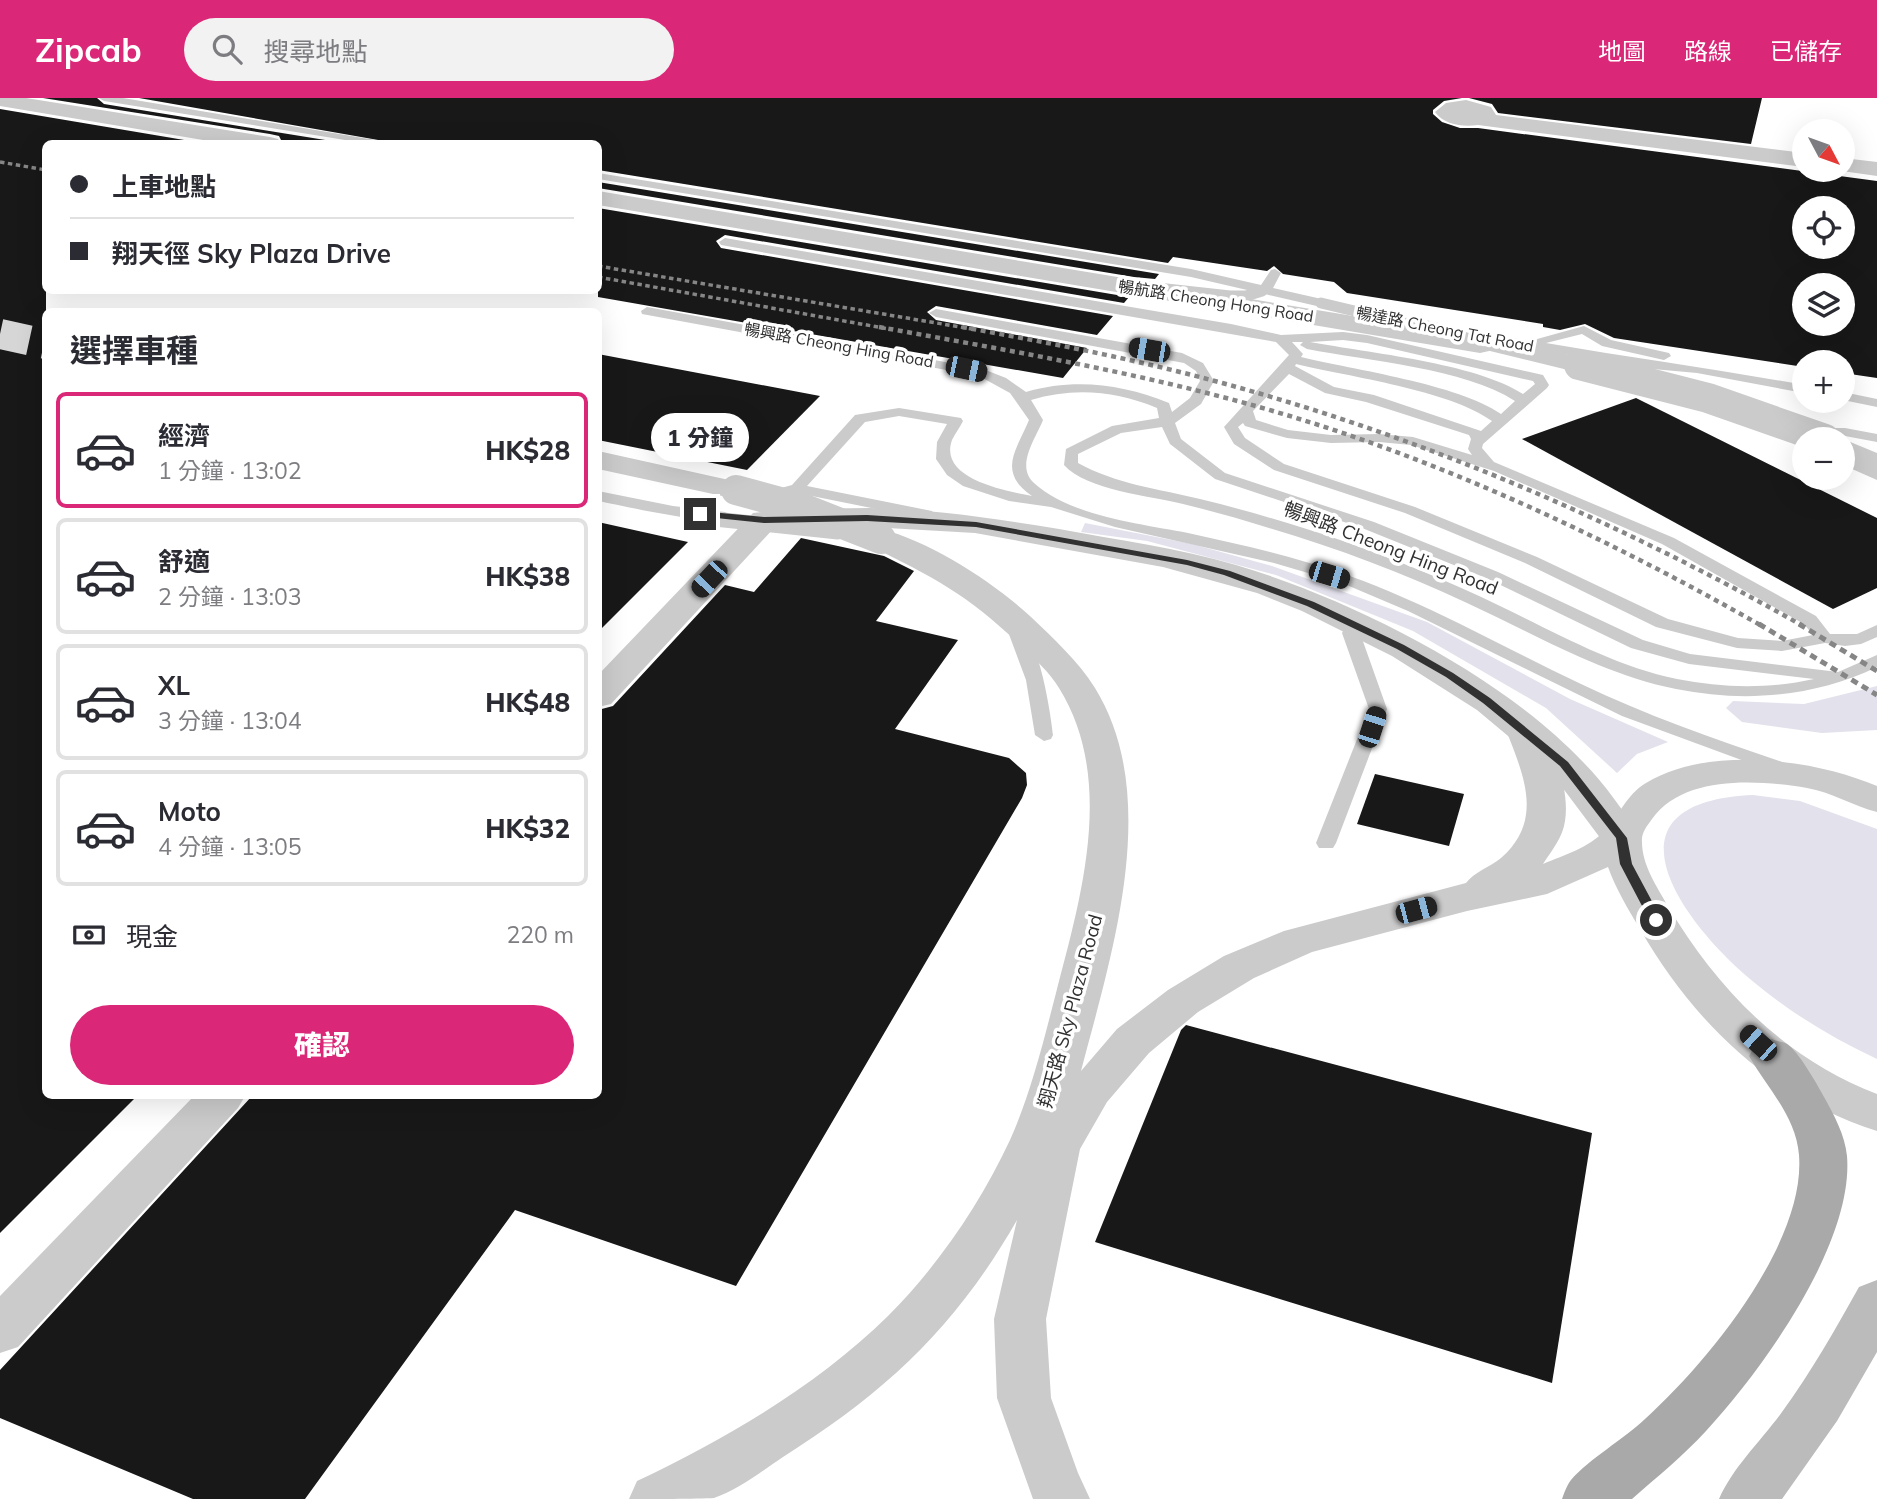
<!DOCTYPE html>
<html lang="zh-TW">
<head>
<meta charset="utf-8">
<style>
	:root { --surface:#fff; --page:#f2f2f3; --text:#2b2b33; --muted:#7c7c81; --line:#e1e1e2; --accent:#db2777 }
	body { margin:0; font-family:Mulish,"Noto Sans TC",sans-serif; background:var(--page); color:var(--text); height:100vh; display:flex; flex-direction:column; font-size:26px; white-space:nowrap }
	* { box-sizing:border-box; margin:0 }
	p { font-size:23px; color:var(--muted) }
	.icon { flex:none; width:38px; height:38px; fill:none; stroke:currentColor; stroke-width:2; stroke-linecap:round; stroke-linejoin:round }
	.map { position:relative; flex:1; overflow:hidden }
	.side { position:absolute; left:42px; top:210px; width:560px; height:791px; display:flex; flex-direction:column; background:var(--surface); border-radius:10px; box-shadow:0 7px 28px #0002 }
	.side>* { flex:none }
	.top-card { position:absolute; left:42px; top:42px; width:560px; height:154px; border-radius:10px; box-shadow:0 7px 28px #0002; display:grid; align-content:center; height:154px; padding:0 28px; background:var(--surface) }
	.needle { width:46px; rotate:131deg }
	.controls { position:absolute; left:1792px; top:21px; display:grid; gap:14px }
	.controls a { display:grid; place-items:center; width:63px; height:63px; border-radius:50%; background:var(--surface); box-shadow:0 7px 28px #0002; font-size:35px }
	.end { position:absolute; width:32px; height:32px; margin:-16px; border:9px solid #313131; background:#fff; box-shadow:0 0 0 4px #fff }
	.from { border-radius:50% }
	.bubble { position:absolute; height:49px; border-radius:24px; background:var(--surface); box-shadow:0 7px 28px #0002; font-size:23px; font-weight:800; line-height:49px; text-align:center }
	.car { position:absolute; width:21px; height:42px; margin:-21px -10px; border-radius:9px; box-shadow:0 0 5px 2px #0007; background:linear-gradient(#222 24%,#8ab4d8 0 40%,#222 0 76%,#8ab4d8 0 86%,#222 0) }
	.top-card b { display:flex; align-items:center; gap:24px; height:66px; font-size:26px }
	.top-card b+b { border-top:2px solid var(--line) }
	.top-card i { width:18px; height:18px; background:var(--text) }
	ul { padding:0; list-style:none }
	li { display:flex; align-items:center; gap:21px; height:116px; margin:0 14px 10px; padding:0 14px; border:4px solid var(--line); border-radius:10px }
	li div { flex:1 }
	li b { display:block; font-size:26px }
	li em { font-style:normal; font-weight:800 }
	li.active { border-color:var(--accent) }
	li>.icon { width:63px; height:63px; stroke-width:1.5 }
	h2 { padding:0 28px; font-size:32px; line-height:84px }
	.pay { display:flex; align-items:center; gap:18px; height:77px; padding:0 28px; font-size:26px }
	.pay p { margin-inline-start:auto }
	.cta { display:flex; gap:14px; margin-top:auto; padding:14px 28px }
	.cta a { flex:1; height:80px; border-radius:42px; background:var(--accent); color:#fff; font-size:28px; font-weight:800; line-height:80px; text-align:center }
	header { display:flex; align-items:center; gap:42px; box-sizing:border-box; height:98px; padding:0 35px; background:var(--accent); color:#fff }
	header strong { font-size:33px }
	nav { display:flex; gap:38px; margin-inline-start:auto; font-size:24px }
	.search { width:490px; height:63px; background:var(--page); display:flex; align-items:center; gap:18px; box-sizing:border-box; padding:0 24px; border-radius:38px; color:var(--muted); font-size:26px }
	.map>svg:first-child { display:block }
</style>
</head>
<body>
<header>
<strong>Zipcab</strong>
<div class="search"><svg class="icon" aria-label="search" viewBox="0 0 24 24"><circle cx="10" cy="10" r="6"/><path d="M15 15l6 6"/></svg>搜尋地點</div>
<nav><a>地圖</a><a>路線</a><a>已儲存</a></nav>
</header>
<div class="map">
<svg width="1877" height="1401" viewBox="0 0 1877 1401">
	<rect width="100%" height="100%" fill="#fff"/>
	<g fill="#e3e1ec">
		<path d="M1085 425 1192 446 1272 468 1427 524 1570 601 1668 644 1637 656 1617 675 1546 610 1413 533 1276 477 1147 443 1081 434Z"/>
		<path d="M1877 588V632L1822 635 1742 624 1726 610 1733 603 1804 606Z"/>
		<path d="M1753 697 1800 703 1877 731V961C1832 940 1789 914 1750 881 1680 822 1596 704 1753 697Z"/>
	</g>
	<g fill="#181818" fill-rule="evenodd">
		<path d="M43 0H97L104 6 350 46H283L279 38 270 36Z"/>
		<path d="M139 0H1462L1444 3 1433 12V16L1442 24 1460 30H1478L1877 83V280L1843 275V264H1804V269L1614 240 1585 226 1560 232 1543 229V226L1347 195 1334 184 1283 176 1274 168 1267 173 1173 159 1168 165 598 72V46H401ZM1804 110H1843V149H1804ZM1804 187H1843V226H1804Z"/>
		<path d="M1469 0H1762L1751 46 1498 15 1492 6Z"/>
		<path d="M0 11 208 46H46V998H137L0 1135Z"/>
		<path d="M598 84 1159 176 1155 181 1134 179 598 90Z"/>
		<path d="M598 110 1129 199 1124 205 725 137 716 143 721 150 1113 218 1097 237 936 208 927 214 936 222 1087 250 1063 280 598 199Z"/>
		<path d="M598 256 820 298 747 372 598 342Z"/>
		<path d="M1636 300 1877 420V490L1833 511 1522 341Z"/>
		<path d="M598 424 688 444 598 534Z"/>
		<path d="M801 440 884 458 914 473 876 523 958 542 895 631 1009 660 1026 675 1027 687 1022 700 736 1188 515 1112 305 1401H193L0 1320V1272L252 998H598V612L613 608 725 487 754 494Z"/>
		<path d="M1375 676 1464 696 1449 748 1357 726Z"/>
		<path d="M1186 927 1592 1035 1552 1285 1095 1144 1181 932Z"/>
	</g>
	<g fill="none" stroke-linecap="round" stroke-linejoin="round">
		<path stroke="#d6d6d6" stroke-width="30" stroke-dasharray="30 15" stroke-linecap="butt" d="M0 236 46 246"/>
		<g fill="#cbcbcb" fill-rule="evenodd">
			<path d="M99 0H123L399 46H370L104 3Z"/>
			<path d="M598 75 1191 171 1261 187 1271 172 1275 171 1281 175 1273 190 1326 202 1327 205 1321 209 1191 179 598 81Z"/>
			<path d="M725 140 1231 226 1281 237 1343 234 1367 237 1543 277 1549 287 1547 290 1483 346 1482 350 1494 364 1674 440 1816 518 1830 536H1857L1877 527V539L1861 546 1845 548 1825 545 1782 553 1737 550 1656 529 1525 465 1405 415 1274 372 1234 346 1224 329 1289 257 1276 244 721 147 719 144ZM1343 242 1367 245 1533 283 1535 286 1523 296C1475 265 1369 255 1310 244ZM1292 244H1303L1300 247 1307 251C1368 263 1464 270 1515 303L1501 316C1458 286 1354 272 1301 259L1303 256ZM1296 266C1350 279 1449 292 1492 323L1481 333 1374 297 1334 289 1295 268ZM1289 276 1325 295 1366 304 1469 337 1471 341 1468 351 1472 357 1413 339 1379 336 1331 337 1288 332 1256 322 1253 313ZM1243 325 1245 328 1287 340 1331 345 1379 344 1411 347 1494 373 1662 446 1804 526 1813 537 1782 543 1738 540 1668 521 1537 459 1415 409 1284 366 1245 340 1238 329Z"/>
			<path d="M647 209 983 271 1006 280 1026 294C1075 280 1122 286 1169 305L1172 314 1190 300 1200 283 1196 273 1184 265 936 219 929 215 936 211 1182 255 1203 265 1214 283 1201 306 1175 325 1181 341 1225 375 1374 424 1498 474 1643 542 1690 556 1838 574 1877 557V569C1814 599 1745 605 1676 591 1601 576 1535 536 1467 505 1403 475 1337 450 1269 430 1241 421 1212 413 1183 406 1151 398 1086 392 1064 367L1066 351 1112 328 1159 320 1157 310C1116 293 1074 289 1031 302L1043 322C1036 340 1015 368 1034 385 1070 418 1142 426 1188 435 1228 444 1267 452 1306 464 1403 491 1490 543 1581 586 1648 618 1717 642 1788 666L1790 670 1788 674H1774L1622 618 1408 513 1342 485 1274 465 1115 429 1051 409 1009 403 963 388 947 377 936 361 937 344 947 326 899 318 865 324 807 388 932 413 934 416 932 419 926 421 797 395 768 403 763 401 760 398 763 395 792 387 855 317 899 310 961 320 963 323C960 329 955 336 952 342 938 381 1006 393 1032 398 997 374 1016 353 1029 322L1010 295 979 278 642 216 641 213ZM1162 329 1170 346 1215 381 1362 430 1486 480 1631 550 1689 566 1814 581C1769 591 1722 590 1677 581 1614 568 1557 535 1500 508 1449 483 1396 462 1343 443 1296 427 1249 413 1200 401 1159 391 1116 386 1078 365V356L1121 335Z"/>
			<path d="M1584 228 1611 242 1669 255 1671 258 1664 262 1602 248 1582 236 1546 245C1632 260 1718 271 1804 287V295L1697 275 1653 271 1507 247 1500 243 1507 239 1530 243Z"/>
			<path d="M1843 294 1877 301V309L1843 302Z"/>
			<path d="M1828 330H1845L1877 336V344L1845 338 1807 340 1815 333Z"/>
			<path d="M1843 357 1877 371V382L1843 367Z"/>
			<path d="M598 393 673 408 725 414 733 419C721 431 620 407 598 403Z"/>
			<path d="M1355 521 1364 526 1360 535 1387 611 1336 745 1333 750H1319L1316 745 1369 611 1342 535 1349 522Z"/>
			<path d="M1016 526C1038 531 1051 616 1053 637L1051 641 1044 643 1035 637 1026 582 1007 531Z"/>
		</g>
		<g fill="#cbcbcb" fill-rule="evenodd">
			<path d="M1466 2 1491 9 1496 17 1804 55V69L1478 27C1463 29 1444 27 1435 14L1446 5Z"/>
			<path d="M1843 60 1877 64V78L1835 72H1843Z"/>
			<path d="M870 410C934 411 996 421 1059 431 1118 442 1178 450 1236 467 1351 501 1500 576 1583 664 1605 686 1624 714 1641 740L1635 749 1621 753 1607 749 1550 673 1477 612 1392 558 1302 513 1257 495 1163 469 975 435 870 429 773 431 611 606 598 609V577L753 415 790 411Z"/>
			<path d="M194 998H245L238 1010 18 1249 0 1255V1198Z"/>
		</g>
		<g fill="#cbcbcb" fill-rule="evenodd">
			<path d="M0 0H26L270 39 278 41 281 46H227L0 8Z"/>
			<path d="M598 93 1480 239 1489 241 1493 247 1489 253 1480 255 598 107Z"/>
			<path d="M1843 341 1877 355V375L1843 361Z"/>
			<path d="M598 353 747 386 751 392 747 398 736 401 598 371Z"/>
			<path d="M881 431C932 444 993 484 1031 519 1054 541 1078 563 1095 590 1163 700 1111 858 1081 973L1117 931 1168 892 1224 858 1284 833 1466 785C1474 774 1490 769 1501 760 1544 722 1524 678 1506 632L1511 624 1524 621 1537 624C1554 649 1570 692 1565 723 1563 739 1552 752 1543 766 1564 757 1589 750 1604 733 1620 717 1626 697 1646 685 1709 647 1813 661 1877 688V714C1853 708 1831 694 1807 690 1759 682 1684 676 1652 721 1647 728 1641 735 1642 744 1642 767 1657 789 1668 808 1717 891 1785 961 1877 996V1033C1771 999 1694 925 1640 831 1628 811 1616 791 1608 769L1547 796 1467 813 1312 854 1254 880 1198 914 1149 955 1107 1004 1080 1051 1046 1221 1051 1300 1078 1375 1090 1401H1033L997 1300 994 1221 1017 1122C956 1229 886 1294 783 1359 762 1373 738 1392 714 1400 698 1401 648 1401 629 1401L637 1383C726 1341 818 1287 888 1218 938 1168 980 1106 1010 1042 1031 995 1043 945 1056 895 1081 799 1116 682 1059 590 1050 575 1035 561 1022 549 971 499 934 479 870 448L865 441 870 434Z"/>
		</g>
		<path fill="#bbb" fill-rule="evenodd" d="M1877 1182V1254L1837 1323 1782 1401H1719C1733 1369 1761 1343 1782 1314 1811 1274 1835 1232 1859 1189Z"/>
		<path fill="#a9a9a9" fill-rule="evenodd" d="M1772 941C1776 943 1783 944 1787 946 1799 954 1817 986 1824 999 1834 1017 1845 1037 1847 1058 1854 1145 1763 1271 1706 1333 1683 1358 1657 1379 1632 1401H1562C1564 1395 1567 1387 1571 1382 1589 1361 1624 1341 1645 1321 1707 1265 1806 1145 1799 1057 1796 1018 1767 990 1749 958L1756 946Z"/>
		<g stroke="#868686" stroke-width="3.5" stroke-dasharray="4.5 3.5" stroke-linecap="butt">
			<path d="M0 64 46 72"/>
			<path d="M598 168 972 231"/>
			<path d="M598 179 889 231"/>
		</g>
		<g stroke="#868686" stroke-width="4.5" stroke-dasharray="5 4.5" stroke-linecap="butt">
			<path d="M879 229C1011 253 1143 275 1273 313 1444 363 1607 440 1762 528"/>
			<path d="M962 229C1045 244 1129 260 1211 282 1418 337 1616 422 1803 528"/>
		</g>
		<g stroke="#868686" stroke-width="5" stroke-dasharray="7 5" stroke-linecap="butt">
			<path d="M1759 526 1877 597"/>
			<path d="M1799 526 1877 573"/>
		</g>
		<g stroke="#cbcbcb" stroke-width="11">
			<path d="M1112 185 1230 198H1246L1262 193"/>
			<path d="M1321 205 1430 231"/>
		</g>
		<g stroke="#cbcbcb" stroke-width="15">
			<path d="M1423 229 1579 267"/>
			<path d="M705 420 838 434"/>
		</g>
		<g stroke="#cbcbcb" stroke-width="30">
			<path d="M1579 267 1708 300 1825 341"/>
			<path d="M736 392 802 410 881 441"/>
		</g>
	</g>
	<path fill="#313131" d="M700 413 764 419 867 417 976 424 1187 462 1230 473 1314 504 1404 547 1453 575 1490 600 1568 664 1627 740 1632 766 1662 822 1656 826 1651 825 1620 766 1616 740 1560 668 1483 605 1446 579 1397 551 1307 508 1224 477 1187 467 976 429 867 423 764 425 697 418 696 416Z"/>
	<g text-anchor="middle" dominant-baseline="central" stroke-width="7" stroke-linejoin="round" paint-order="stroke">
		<g font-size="16" fill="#313131" stroke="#fff">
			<text transform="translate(1216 203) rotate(9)">暢航路 Cheong Hong Road</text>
			<text transform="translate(1445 231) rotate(11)">暢達路 Cheong Tat Road</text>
			<text transform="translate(839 247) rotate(10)">暢興路 Cheong Hing Road</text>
		</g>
		<g font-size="19" fill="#313131" stroke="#fff">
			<text transform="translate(1391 450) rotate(21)">暢興路 Cheong Hing Road</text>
			<text transform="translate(1070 913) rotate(-75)">翔天路 Sky Plaza Road</text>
		</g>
	</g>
</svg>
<div class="controls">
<a><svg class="needle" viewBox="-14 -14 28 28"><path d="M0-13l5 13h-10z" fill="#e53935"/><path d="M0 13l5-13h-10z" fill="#7c7c81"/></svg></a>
<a><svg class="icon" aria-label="locate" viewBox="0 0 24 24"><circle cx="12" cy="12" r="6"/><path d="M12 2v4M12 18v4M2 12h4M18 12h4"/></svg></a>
<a><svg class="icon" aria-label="layers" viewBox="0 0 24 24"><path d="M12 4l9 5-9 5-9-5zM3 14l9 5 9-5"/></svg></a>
<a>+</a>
<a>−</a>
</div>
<i class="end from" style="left:1656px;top:822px"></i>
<i class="end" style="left:700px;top:416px"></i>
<div class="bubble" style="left:651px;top:315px;width:98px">1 分鐘</div>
<i class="car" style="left:1149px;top:252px;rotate:280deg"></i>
<i class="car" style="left:966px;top:271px;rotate:102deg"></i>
<i class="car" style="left:1329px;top:477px;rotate:107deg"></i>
<i class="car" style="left:709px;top:481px;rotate:223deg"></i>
<i class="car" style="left:1372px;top:629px;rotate:18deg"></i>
<i class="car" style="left:1416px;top:812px;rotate:75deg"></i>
<i class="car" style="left:1758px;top:945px;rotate:312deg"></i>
<div class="top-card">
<b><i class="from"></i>上車地點</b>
<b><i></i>翔天徑 Sky Plaza Drive</b>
</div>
<section class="side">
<h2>選擇車種</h2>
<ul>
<li class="active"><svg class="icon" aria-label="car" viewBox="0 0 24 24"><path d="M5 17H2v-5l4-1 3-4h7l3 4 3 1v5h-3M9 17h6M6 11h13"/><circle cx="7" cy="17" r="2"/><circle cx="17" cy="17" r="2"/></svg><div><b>經濟</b><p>1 分鐘 · 13:02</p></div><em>HK$28</em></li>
<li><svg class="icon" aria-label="car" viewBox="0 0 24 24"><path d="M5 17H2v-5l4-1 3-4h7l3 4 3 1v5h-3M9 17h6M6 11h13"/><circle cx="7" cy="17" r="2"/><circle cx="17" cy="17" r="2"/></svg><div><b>舒適</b><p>2 分鐘 · 13:03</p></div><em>HK$38</em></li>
<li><svg class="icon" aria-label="car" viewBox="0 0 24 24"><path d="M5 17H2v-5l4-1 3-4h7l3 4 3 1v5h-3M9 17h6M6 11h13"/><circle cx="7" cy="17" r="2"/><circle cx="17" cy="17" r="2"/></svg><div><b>XL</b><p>3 分鐘 · 13:04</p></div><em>HK$48</em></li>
<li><svg class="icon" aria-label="car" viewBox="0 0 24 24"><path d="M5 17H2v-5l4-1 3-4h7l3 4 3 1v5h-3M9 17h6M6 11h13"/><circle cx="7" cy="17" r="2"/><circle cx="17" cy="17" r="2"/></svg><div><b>Moto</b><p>4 分鐘 · 13:05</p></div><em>HK$32</em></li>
</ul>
<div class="pay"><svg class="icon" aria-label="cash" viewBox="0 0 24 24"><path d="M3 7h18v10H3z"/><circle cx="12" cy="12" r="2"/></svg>現金<p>220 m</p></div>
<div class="cta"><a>確認</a></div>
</section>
</div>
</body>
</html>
